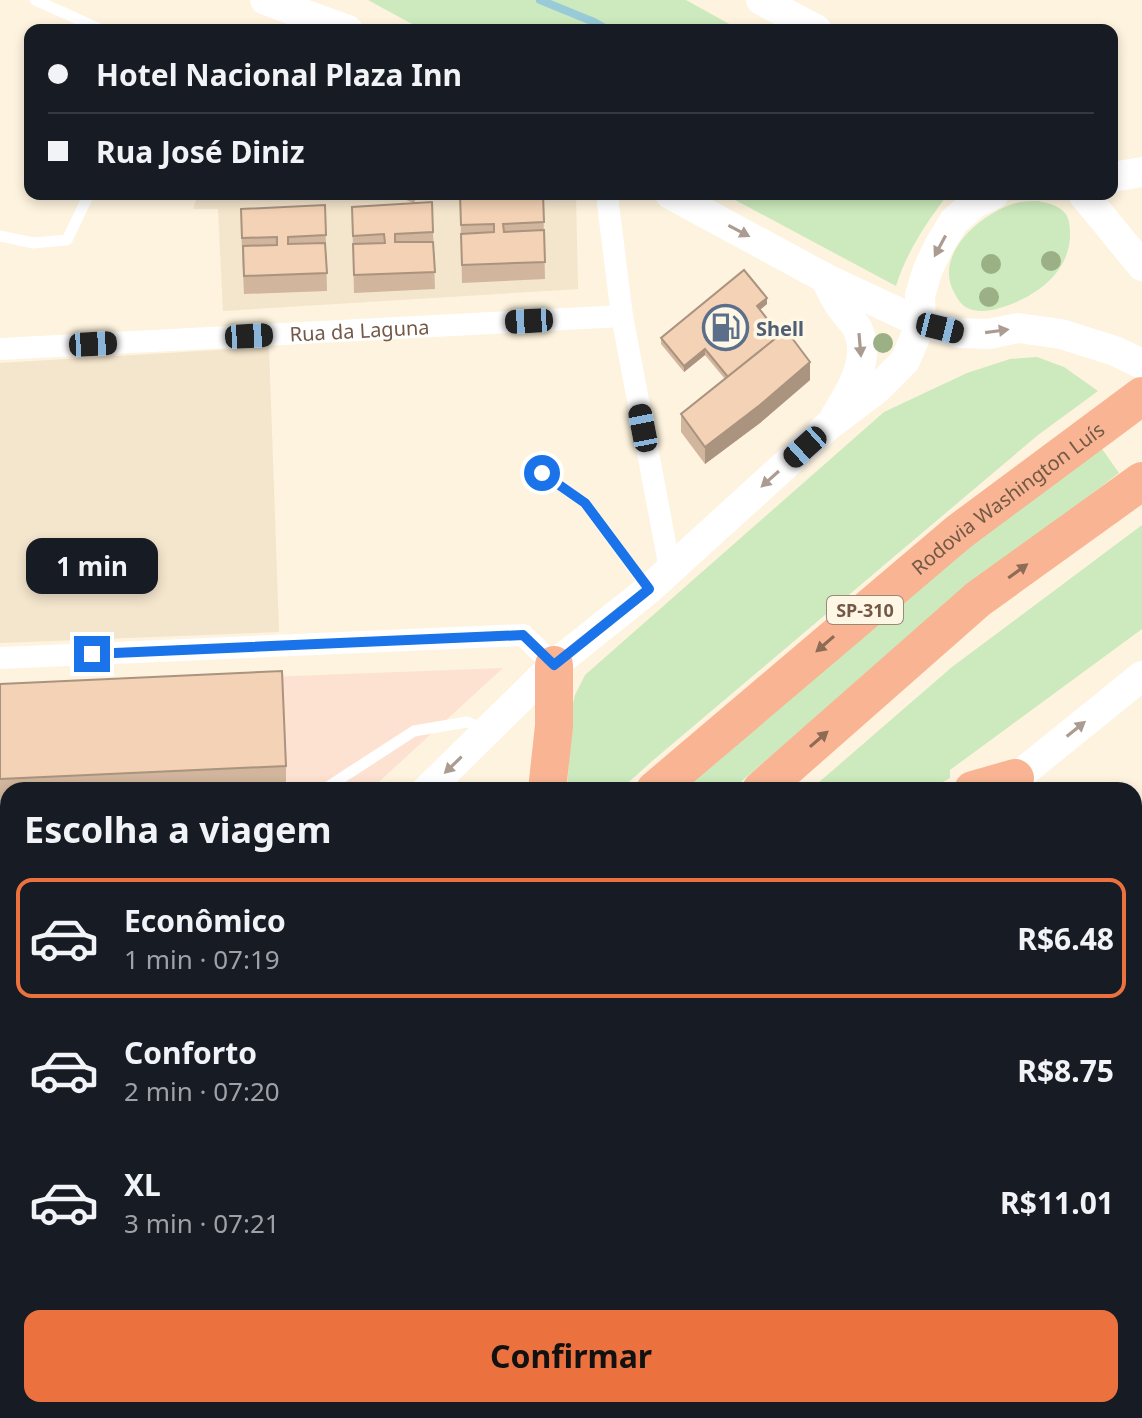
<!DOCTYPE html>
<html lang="pt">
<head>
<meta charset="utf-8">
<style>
	:root { --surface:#171b24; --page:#20242c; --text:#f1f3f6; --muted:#9ea1a6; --line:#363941; --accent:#eb723f }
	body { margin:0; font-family:"Noto Sans",sans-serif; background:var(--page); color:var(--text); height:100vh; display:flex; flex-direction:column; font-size:30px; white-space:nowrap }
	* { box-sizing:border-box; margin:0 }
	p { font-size:26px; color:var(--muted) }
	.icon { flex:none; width:44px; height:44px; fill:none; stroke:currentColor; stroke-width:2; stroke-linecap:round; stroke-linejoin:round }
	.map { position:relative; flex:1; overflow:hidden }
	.panel { position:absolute; left:0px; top:782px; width:1142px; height:636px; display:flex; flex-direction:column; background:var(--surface); border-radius:24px 24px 0 0; box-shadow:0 4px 12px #0003 }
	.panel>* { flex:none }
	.guide { position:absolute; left:24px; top:24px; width:1094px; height:176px; border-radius:16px; box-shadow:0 4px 12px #0003; display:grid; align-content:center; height:176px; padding:0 24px; background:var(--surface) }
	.end { position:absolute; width:36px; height:36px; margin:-18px; border:10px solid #1a73e8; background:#fff; box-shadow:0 0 0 4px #fff }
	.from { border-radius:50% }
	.bubble { position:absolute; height:56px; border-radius:16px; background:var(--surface); box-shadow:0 4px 12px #0003; font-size:26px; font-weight:700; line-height:56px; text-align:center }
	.car { position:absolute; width:24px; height:48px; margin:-24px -12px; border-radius:10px; box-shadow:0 0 6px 2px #0007; background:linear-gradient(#222 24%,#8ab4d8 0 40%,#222 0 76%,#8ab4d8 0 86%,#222 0) }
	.guide b { display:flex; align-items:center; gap:28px; height:76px; font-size:30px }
	.guide b+b { border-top:2px solid var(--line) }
	.guide i { width:20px; height:20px; background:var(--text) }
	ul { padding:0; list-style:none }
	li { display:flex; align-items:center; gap:24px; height:120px; margin:0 16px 12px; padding:0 8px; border:4px solid transparent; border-radius:16px }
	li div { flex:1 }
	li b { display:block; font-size:30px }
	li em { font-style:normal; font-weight:700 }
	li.active { border-color:var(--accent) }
	li>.icon { width:72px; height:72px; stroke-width:1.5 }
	h2 { padding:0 24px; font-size:36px; line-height:96px }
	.primary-button { display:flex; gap:16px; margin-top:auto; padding:16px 24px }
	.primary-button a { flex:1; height:92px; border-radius:16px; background:var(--accent); color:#111; font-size:32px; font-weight:700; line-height:92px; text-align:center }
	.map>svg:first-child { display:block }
</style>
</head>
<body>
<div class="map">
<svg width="1142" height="1418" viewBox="0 0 1142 1418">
	<rect width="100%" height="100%" fill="#fdf3de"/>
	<g fill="#f4e5cd">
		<path d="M198 194H576L578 289 223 311 218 209H193Z"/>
		<path d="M269 347 279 632 0 643V363Z"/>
	</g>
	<path fill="#fee2d1" d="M503 668 370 790H8V983H0V687Z"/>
	<g fill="#cceabd">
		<path d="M368 0H686L740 30H423Z"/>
		<path d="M724 194H948C927 222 906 253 896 286Z"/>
		<path d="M1038 201C1048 203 1058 205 1065 213 1070 219 1070 229 1070 236 1069 271 1039 294 1009 305 997 309 985 313 973 310 964 308 959 302 955 294 931 254 984 210 1020 202 1025 201 1032 201 1038 201Z"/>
		<path d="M1037 357 1064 367 1098 391 1038 435 651 762 620 790H567L570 745 569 719 575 695 585 675 884 412 967 373 1010 359Z"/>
		<path d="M1100 446 1119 473 983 577 731 790H674L853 636Z"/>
		<path d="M1142 525V629L950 770V778L929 790H810L952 667Z"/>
		<path d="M8 1253V1394L0 1405V1263Z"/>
		<path d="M171 1410H311L304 1418H164Z"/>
	</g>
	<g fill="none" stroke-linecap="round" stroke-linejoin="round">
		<path stroke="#99cad8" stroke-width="8" d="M540 0 594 22 608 30"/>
		<g stroke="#fff" stroke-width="11">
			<path d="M35 0 102 30"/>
			<path d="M0 236 33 243 67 240 89 194"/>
			<path d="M542 473 585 503 648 589"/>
			<path d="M323 790 414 731 467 722 484 729"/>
			<path d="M0 837H8"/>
			<path d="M0 938H8"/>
		</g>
		<g stroke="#fff" stroke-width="22">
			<path d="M608 194V204L622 316 670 569"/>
			<path id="s1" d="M0 349 622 316"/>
			<path d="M0 658 523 635 554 665"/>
			<path d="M0 1012 8 1011"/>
			<path d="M1134 1084 1142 1081"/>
			<path d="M370 1410 373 1418"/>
			<path d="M1094 1410 1096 1418"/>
		</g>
		<g stroke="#fff" stroke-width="30">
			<path d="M265 0 348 30"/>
			<path d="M761 0 817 30"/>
			<path d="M1112 177 1142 172"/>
			<path d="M670 194 825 278 921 323 960 333 989 334 1018 328 1061 334 1115 351 1142 364"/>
			<path d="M1083 194 1142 266"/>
			<path d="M825 278C831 289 836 302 844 311 849 318 856 324 859 332 870 361 851 391 836 415"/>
			<path d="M427 790 554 665 649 589 828 426 878 388 905 361 921 323 920 295 928 269 939 246 954 221 975 203 994 194"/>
			<path d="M1001 790 1142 676"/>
			<path d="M0 1246 8 1237"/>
			<path d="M689 1410 691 1418"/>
			<path d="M743 1410 745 1418"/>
			<path d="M337 1418 343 1410"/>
		</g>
		<g stroke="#f9b593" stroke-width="38">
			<path d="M547 790 554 726V665"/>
			<path id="s2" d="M655 790 959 532 1142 396"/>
			<path d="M761 790 978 599 1142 481"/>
			<path d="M973 790 1015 778"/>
			<path d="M30 1418 36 1410"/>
			<path d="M124 1418 130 1410"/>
		</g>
	</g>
	<g fill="#9cb086">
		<circle cx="1051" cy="261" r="10"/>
		<circle cx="991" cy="264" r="10"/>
		<circle cx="989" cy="297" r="10"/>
		<circle cx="883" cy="343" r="10"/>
	</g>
	<g fill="#d1b59c">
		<path d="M391 194H418L414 203Z"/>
		<path d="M460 194H543L545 279 462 283Z"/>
		<path d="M432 202 435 289 354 293 352 207Z"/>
		<path d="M325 205 327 291 244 294 241 227Z"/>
		<path d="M767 304 760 310 810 380 760 423 705 464 681 432V414L725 379 705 355 684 372 661 344V338Z"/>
		<path d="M0 684 286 766V789L257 790H8V802H0Z"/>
	</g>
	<g fill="#aa937f">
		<path d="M767 298V304L757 312V306Z"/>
		<path d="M705 349V355L684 372V366Z"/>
		<path d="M810 362V380L760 423 705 464V447Z"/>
	</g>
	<g fill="#f3d2b5" stroke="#aa937f" stroke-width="2">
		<path d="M460 194H543L544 222 503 224 504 232 544 230 545 262 462 265 461 234 494 232V224L461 225Z"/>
		<path d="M432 202 433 232 395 234V242H433L435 272 354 275 353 244 385 243 384 234 353 236 352 207Z"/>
		<path d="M325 205 326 235 288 237V244L325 243 327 273 244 276 243 246 277 245V237L242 238 241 209Z"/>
		<path d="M744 270 767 298 757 306 780 335 728 377 705 349 684 366 661 338Z"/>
		<path d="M786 330 810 362 760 405 705 447 681 414Z"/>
		<path d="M282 671 286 766 0 779V684Z"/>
	</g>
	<defs><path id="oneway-solid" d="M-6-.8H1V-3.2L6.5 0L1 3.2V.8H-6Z" transform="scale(2)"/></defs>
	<g fill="#ab9b90">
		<use href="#oneway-solid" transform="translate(739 231) rotate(28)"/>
		<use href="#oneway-solid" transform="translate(940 246) rotate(118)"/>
		<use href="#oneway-solid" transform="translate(997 331) rotate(-8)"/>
		<use href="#oneway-solid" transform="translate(860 345) rotate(85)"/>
		<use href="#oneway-solid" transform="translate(770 479) rotate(138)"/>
		<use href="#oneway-solid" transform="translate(1076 729) rotate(-39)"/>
		<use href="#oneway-solid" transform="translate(453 765) rotate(136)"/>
	</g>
	<g fill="#8e6b55">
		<use href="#oneway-solid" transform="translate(1018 571) rotate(-36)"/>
		<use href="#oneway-solid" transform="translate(825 644) rotate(139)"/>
		<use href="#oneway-solid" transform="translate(819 739) rotate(-41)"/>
	</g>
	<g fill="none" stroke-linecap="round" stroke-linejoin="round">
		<path stroke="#1a73e8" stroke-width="10" d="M92 654 523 635 554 665 649 589 585 503 542 473"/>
	</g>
	<defs>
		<symbol id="fuel-ring" viewBox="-11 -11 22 22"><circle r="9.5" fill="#fff7e5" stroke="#5c6f8a" stroke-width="1.5"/><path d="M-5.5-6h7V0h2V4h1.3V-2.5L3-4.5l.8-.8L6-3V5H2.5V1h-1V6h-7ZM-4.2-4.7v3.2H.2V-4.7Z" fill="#5c6f8a"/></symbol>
	</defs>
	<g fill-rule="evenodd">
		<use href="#fuel-ring" x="700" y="302" width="51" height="51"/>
	</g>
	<g text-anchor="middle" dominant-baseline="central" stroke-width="7" stroke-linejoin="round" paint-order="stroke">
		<rect fill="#fff7e5" stroke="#9d8876" stroke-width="2" x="827" y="596" width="76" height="28" rx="6"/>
		<g font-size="18" font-weight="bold" fill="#735946">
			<text x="865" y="610">SP-310</text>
		</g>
		<g font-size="20" font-weight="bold" fill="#4e5e75" stroke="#fff7e5" text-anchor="start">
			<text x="756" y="328">Shell</text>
		</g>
		<g font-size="20" fill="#735946" stroke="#fff7e5">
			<text stroke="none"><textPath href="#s1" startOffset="360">Rua da Laguna</textPath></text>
			<text stroke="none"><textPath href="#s2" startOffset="458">Rodovia Washington Luís</textPath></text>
		</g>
	</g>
</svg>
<i class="end from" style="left:542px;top:473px"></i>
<i class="end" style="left:92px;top:654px"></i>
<div class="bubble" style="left:26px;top:538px;width:132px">1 min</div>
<i class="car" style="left:529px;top:321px;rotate:267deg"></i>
<i class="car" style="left:940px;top:328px;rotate:104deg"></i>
<i class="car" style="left:249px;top:336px;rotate:87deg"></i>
<i class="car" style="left:93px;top:344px;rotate:87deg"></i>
<i class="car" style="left:643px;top:428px;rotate:349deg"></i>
<i class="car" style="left:805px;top:447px;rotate:228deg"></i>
<div class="guide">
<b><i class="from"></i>Hotel Nacional Plaza Inn</b>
<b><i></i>Rua José Diniz</b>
</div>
<section class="panel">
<h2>Escolha a viagem</h2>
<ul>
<li class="active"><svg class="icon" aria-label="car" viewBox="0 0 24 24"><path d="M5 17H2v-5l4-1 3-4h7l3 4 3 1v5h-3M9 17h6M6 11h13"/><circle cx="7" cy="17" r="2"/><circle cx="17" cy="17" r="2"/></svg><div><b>Econômico</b><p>1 min · 07:19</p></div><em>R$6.48</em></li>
<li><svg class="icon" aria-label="car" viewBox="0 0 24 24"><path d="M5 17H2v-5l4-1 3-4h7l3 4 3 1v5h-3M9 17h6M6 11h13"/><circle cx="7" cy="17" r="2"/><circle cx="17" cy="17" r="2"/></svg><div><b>Conforto</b><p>2 min · 07:20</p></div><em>R$8.75</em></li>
<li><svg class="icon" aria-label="car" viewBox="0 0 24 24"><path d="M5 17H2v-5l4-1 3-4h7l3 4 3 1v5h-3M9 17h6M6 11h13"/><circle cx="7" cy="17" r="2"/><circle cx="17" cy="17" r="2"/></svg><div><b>XL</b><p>3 min · 07:21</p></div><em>R$11.01</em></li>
</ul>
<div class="primary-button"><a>Confirmar</a></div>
</section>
</div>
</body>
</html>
